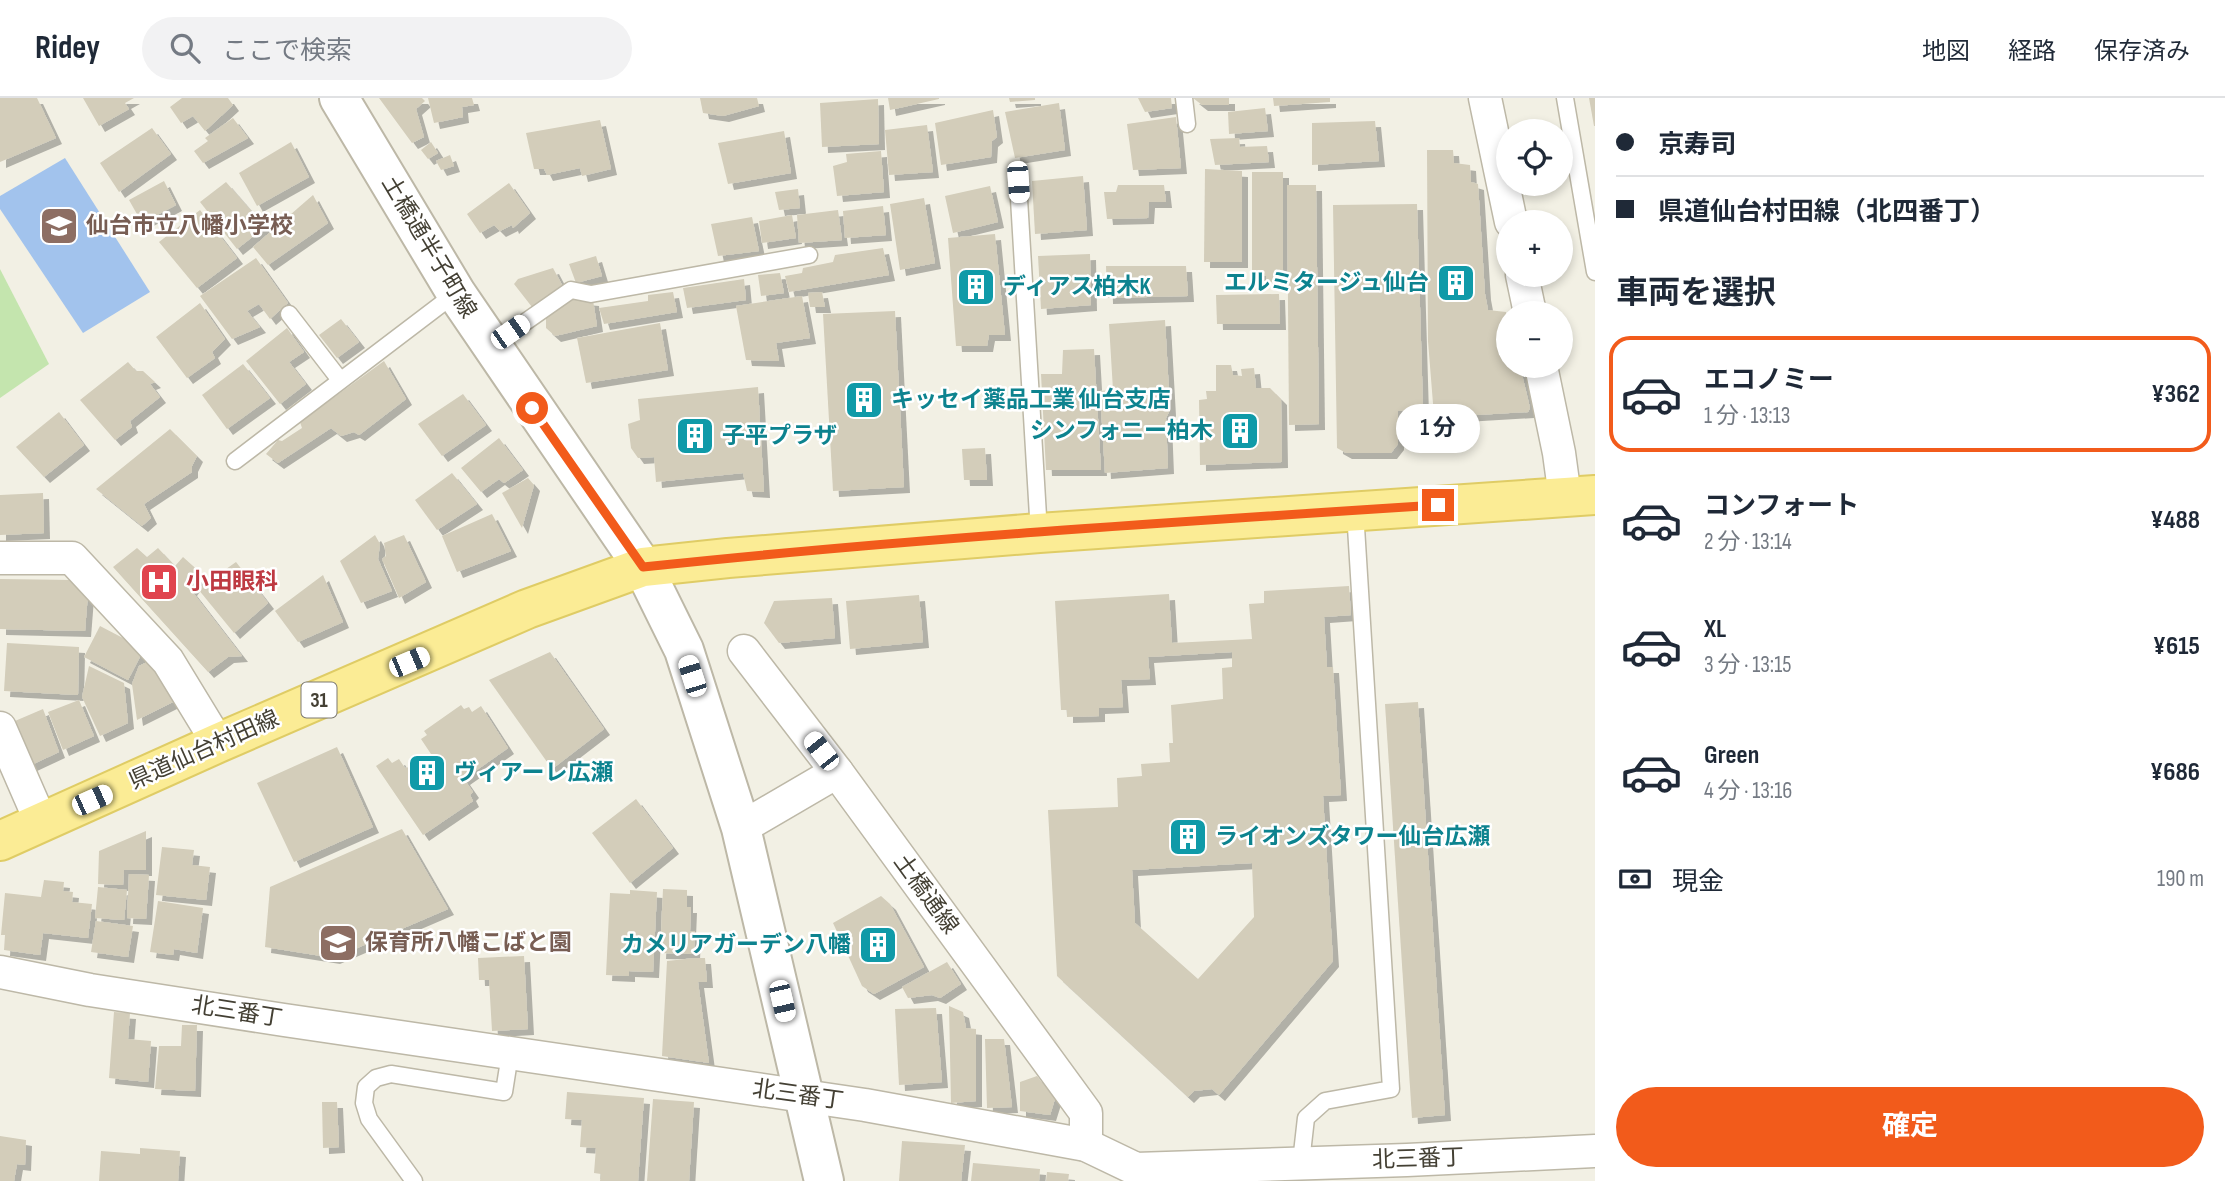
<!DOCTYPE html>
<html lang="ja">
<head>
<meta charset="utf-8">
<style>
	:root { --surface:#fff; --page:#f2f2f3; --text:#1f2937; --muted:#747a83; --line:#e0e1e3; --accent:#f25b1b }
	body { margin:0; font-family:"Sofia Sans Condensed","Noto Sans JP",sans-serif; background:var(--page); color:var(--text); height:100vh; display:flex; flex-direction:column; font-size:26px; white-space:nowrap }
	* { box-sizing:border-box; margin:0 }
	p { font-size:23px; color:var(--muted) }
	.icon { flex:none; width:38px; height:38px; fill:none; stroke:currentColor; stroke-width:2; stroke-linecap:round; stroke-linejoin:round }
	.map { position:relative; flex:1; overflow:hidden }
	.panel { display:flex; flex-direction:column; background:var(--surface); width:630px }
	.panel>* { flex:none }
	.guide { display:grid; align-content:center; height:154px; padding:0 21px; background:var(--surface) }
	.tools { position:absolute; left:1496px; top:21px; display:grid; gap:14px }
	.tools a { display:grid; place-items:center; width:77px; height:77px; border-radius:50%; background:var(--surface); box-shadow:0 4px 10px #0003; font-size:35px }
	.end { position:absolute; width:32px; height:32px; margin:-16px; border:9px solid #f25b1b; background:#fff; box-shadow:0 0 0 4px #fff }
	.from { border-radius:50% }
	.bubble { position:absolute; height:49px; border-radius:24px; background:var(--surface); box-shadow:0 4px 10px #0003; font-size:23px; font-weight:700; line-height:49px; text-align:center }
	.car { position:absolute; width:21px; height:42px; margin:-21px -10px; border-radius:9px; box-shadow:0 0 5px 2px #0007; background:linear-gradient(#fff 24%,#345 0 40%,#fff 0 76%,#345 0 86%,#fff 0) }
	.guide b { display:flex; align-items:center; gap:24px; height:66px; font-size:26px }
	.guide b+b { border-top:2px solid var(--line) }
	.guide i { width:18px; height:18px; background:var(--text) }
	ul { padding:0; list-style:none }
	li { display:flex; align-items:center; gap:21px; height:116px; margin:0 14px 10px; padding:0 7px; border:4px solid transparent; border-radius:21px }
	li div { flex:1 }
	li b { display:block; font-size:26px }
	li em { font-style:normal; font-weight:700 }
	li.current { border-color:var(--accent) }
	li>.icon { width:63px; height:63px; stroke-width:1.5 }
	h2 { padding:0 21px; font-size:32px; line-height:84px }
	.pay { display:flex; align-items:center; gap:18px; height:77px; padding:0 21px; font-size:26px }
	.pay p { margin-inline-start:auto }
	.button { display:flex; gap:14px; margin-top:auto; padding:14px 21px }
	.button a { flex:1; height:80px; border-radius:42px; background:var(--accent); color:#fff; font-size:28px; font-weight:700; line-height:80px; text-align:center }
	header { display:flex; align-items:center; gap:42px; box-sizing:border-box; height:98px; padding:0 35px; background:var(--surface); border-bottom:2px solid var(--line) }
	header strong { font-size:33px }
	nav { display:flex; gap:38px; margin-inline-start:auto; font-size:24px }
	.search { width:490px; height:63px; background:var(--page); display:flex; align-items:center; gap:18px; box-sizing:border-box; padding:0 24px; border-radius:38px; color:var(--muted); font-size:26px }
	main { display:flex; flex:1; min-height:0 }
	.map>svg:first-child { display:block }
</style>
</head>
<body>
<header>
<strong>Ridey</strong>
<div class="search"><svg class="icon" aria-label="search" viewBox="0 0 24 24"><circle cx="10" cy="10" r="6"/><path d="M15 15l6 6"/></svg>ここで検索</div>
<nav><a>地図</a><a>経路</a><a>保存済み</a></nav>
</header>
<main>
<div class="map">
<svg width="1595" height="1083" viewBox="0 0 1595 1083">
	<defs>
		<filter id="shadow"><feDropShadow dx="6" dy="6" stdDeviation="0" flood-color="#0004"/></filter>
	</defs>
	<rect width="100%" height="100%" fill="#f2f0e4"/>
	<path fill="#c4e5ae" d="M0 171 49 266 0 300Z"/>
	<path fill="#a2c3ed" d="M65 60 150 194 83 235 0 111V98Z"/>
	<g fill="#d3cdba" fill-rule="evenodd" filter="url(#shadow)">
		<path d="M0 0H37L56 40 0 64Z"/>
		<path d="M83 0H134L125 5 129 11 99 28Z"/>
		<path d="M182 0H228L233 7 205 33 193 18 181 25 170 9Z"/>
		<path d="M379 0H422L425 3 416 11 424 39 412 45Z"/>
		<path d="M428 0H472L474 7 462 9 463 19 434 25Z"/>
		<path d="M700 0H757L759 8 723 18 703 15Z"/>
		<path d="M888 0H939V1L890 12Z"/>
		<path d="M1009 0H1035V2L1010 4Z"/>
		<path d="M1138 0H1171L1172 10 1145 14Z"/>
		<path d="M1193 0H1229V7H1202Z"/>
		<path d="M1273 0H1330V4L1274 8Z"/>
		<path d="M1589 0H1595V28H1594Z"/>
		<path d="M878 1 879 46 822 49 820 5Z"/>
		<path d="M1059 5 1065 52 1015 60 1005 14Z"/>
		<path d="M1265 10 1268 33 1229 36 1228 14Z"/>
		<path d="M993 12 997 39 992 43 991 59 941 67 935 25Z"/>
		<path d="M1176 19 1181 70 1133 72 1127 26Z"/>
		<path d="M233 20 248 40 203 65 194 53 208 43 205 40Z"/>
		<path d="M600 22 611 71 582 78 580 70 547 77 544 71H534L526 35Z"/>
		<path d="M1375 23 1379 63 1312 67V25Z"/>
		<path d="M927 27 933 74 889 77 885 32Z"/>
		<path d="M152 30 171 56 119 94 100 65Z"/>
		<path d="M784 33 791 75 728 86 718 45Z"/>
		<path d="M1239 40 1240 49 1267 48 1269 64 1215 67 1210 41Z"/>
		<path d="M291 44 309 79 257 108 239 75Z"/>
		<path d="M431 44 438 55 428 61 421 52Z"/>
		<path d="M1427 52H1453L1454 65 1470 67 1471 84 1478 86 1485 196 1488 212 1506 214 1508 225V268H1520L1530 310 1528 314 1460 318 1456 321 1434 318 1428 243Z"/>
		<path d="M881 53 884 94 837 98 833 68 847 64 846 56Z"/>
		<path d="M450 57 454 68 441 72 436 63Z"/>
		<path d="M1205 71 1242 73V164H1204Z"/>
		<path d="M1252 74H1283V185L1267 184 1266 178 1252 176Z"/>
		<path d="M1083 78 1087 132 1035 136 1032 83Z"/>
		<path d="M164 83 176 107 142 125 129 102Z"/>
		<path d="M226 84 265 129 237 151 200 104Z"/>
		<path d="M509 85 530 115 513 130 512 127 500 133 494 127 480 135 467 116Z"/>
		<path d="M1118 87H1164L1166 104H1149L1148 120 1107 121 1104 94H1116Z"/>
		<path d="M1287 87H1316L1319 326 1289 327Z"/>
		<path d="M990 88 998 124 953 135 945 98Z"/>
		<path d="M798 91 800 110 779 112 775 94Z"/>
		<path d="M313 97 328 125 268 167 253 149Z"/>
		<path d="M924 100 935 165 900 172 890 106Z"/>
		<path d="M1417 106 1423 311 1398 313V346L1391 355H1346L1337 350 1333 107Z"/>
		<path d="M883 108 886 137 845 140 843 113Z"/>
		<path d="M200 112 237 160 197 190 159 144Z"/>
		<path d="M838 112 842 142 799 145 797 117Z"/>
		<path d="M792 117 796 140 762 145 759 123Z"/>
		<path d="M752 119 759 153 718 158 711 126Z"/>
		<path d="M995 136 1005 237H989L987 248H956L948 140Z"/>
		<path d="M883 150 889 177 789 194 785 178 802 175 803 170 833 164 835 157Z"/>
		<path d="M1090 156 1091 207 1041 211 1038 158Z"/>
		<path d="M596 158 602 178 576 185 569 166Z"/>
		<path d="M256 160 288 205 270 221 259 206 247 213 260 229 232 241 200 198Z"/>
		<path d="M1106 168H1186L1188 198 1107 200Z"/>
		<path d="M553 170 562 187 532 209 514 186 518 181Z"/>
		<path d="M780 175 784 195 761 198 758 177Z"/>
		<path d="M744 181 746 202 687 210 683 190Z"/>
		<path d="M673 194 677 214 604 226 599 210 648 203V197Z"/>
		<path d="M822 194 825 209H810L808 195Z"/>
		<path d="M1279 196 1280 226H1217L1216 197Z"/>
		<path d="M802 198 810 240 776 245 779 263 746 262 736 208Z"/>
		<path d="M581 201 593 202 597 228 555 238 546 230V219L571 202Z"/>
		<path d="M200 205 225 241 212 254 215 260 187 280 156 239Z"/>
		<path d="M895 213 904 389 833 393 823 216Z"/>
		<path d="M341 221 359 244 337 260 319 237Z"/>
		<path d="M1165 222 1170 312 1166 320 1168 370 1105 375 1100 293 1113 292 1109 226Z"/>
		<path d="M660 225 668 272 586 285 577 240Z"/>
		<path d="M287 230 304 254 289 264 306 286 280 306 246 263Z"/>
		<path d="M1094 251 1101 372H1046L1041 276H1062L1063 252Z"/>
		<path d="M384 263 406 301 359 337 354 334 341 338 331 330 278 365 266 356 278 342 282 343 302 330 300 324Z"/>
		<path d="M128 264 136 273H143L155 284 150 286 160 299 130 323 132 329 115 342 80 302Z"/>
		<path d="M243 266 270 300 227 331 202 297Z"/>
		<path d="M1216 267H1231L1233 277 1242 278 1241 271 1254 270 1256 290H1270L1281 301 1282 364 1200 367 1199 302 1207 301 1206 293H1216Z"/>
		<path d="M758 289 764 394 747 393 743 375 656 384 654 359 638 360 631 350 628 326 640 322 638 301Z"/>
		<path d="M463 296 486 327 442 358 418 326Z"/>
		<path d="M59 314 84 347 44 379 16 349Z"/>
		<path d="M170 331 197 358 192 368V374L144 406 151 420 142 428 96 391Z"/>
		<path d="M499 340 523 372 504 385 499 381 481 394 461 370Z"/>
		<path d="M985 350 987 382H964L962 351Z"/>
		<path d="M452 375 477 406 437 432 415 402Z"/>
		<path d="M528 380 534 387 522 430 502 395Z"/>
		<path d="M43 395 44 435 0 437V397Z"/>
		<path d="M492 416 511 453 457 474 442 438Z"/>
		<path d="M375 437 380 446 378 461 392 493 361 505 340 463Z"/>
		<path d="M404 437 426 484 399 500 382 461 386 458 384 445Z"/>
		<path d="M137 450 147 459 158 450 175 468 183 459 202 476 191 492 242 558 228 559 208 574 113 469Z"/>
		<path d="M236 464 268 505 234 535 198 491Z"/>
		<path d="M323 477 343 524 298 544 275 513Z"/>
		<path d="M0 481 74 482 88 495 85 533 0 531Z"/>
		<path d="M1349 488 1351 517 1324 519 1327 569H1333L1341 697 1323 698 1333 863 1219 997 1212 991 1194 993 1188 999 1057 878 1048 712 1118 709 1117 680 1142 678 1141 666 1170 664 1169 645H1173L1171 607 1223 601 1222 570 1232 569V554L1148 559 1150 581 1121 582 1123 609 1099 610V618L1067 619V612H1061L1055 503 1169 496 1172 545 1252 541 1249 506 1264 505V493ZM1252 765 1254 819 1198 881 1135 825 1132 772Z"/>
		<path d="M919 497 923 544 850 551 846 503Z"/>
		<path d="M832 500 835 540 779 545 764 525 774 503Z"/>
		<path d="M100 528 144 551 128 582 84 559Z"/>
		<path d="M7 545 79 549 78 597 4 593Z"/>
		<path d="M550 554 604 631 552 671 489 582Z"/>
		<path d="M153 561 173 604 137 622 132 586 139 568Z"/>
		<path d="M89 568 124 585 128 625 100 638 82 599Z"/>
		<path d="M79 602 94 638 63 652 48 614Z"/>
		<path d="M1418 604 1445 1017 1412 1020 1385 606Z"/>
		<path d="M461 607 464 611 469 609 472 614 481 608 508 650 464 681 473 694 470 697 473 703 423 737 376 668 388 660 392 665 399 661 405 670 414 668 431 656 421 641 427 637 424 633Z"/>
		<path d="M43 611 59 654 29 668 8 626Z"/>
		<path d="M337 649 373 729 294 764 257 685Z"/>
		<path d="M636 701 673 750 630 785 592 735Z"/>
		<path d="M402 731 448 811 334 860 265 849 270 789Z"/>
		<path d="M146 733V772H124L123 787 98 786 99 753Z"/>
		<path d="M162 749 194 752 192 767 210 769 206 802 156 797Z"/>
		<path d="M129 776 149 777 146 821 127 820Z"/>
		<path d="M44 782 64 784 63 793 73 794 72 804 92 806 88 840 43 835 40 857 4 852 5 837H1L5 795 41 799Z"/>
		<path d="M98 789 127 792 124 822 95 820Z"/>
		<path d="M663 791 687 792V809H691L690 833H695L694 856 660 855Z"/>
		<path d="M630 792 657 794 653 874 629 873V878L606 877 610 795 630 796Z"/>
		<path d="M881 798 890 806 924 869 874 896 862 888 833 825Z"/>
		<path d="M158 803 203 810 197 855 174 851 173 857 150 854Z"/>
		<path d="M96 823 133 828 128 859 91 854Z"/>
		<path d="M524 858 528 931 492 933 489 882H479L478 860Z"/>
		<path d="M695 860H705L707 884H698L709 965 662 958 667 863Z"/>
		<path d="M947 864 961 886 940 900 932 897 908 900 902 889Z"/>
		<path d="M949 908 963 914 966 930 976 931V1003L951 1005Z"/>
		<path d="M936 910 942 984 899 987 895 911Z"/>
		<path d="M114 914 130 915 128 941 151 943 148 984 109 980Z"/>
		<path d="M182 927H197L195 993 155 991 159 948H181Z"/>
		<path d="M985 941H1004L1012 1009 987 1010Z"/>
		<path d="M1037 978 1055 1001 1050 1017 1020 1013V984Z"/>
		<path d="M567 994 644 1000 638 1083H600L601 1076 594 1075 596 1050 580 1049 582 1022 565 1021Z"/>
		<path d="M653 1001 694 1004 689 1083H647Z"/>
		<path d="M322 1004H337L339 1049 323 1050Z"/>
		<path d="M0 1038 26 1042 25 1067 17 1066 14 1083H0Z"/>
		<path d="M902 1043 965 1047 961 1083H899Z"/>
		<path d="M140 1050 180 1053 178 1083H99L101 1053 140 1056Z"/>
		<path d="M973 1065 1040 1071 1039 1083H971Z"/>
		<path d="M1047 1074 1069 1076 1068 1083H1046Z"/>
	</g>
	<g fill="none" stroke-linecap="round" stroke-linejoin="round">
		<defs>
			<g id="service">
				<path d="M1184 0 1187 26"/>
				<path d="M1565 0 1595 174"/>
				<path d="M1018 84 1039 435"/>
				<path d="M289 216 340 282"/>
				<path d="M491 248 571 192 591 196 809 157"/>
				<path d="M235 363 456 195"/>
				<path d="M1301 1064 1306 1020 1325 1003 1391 991 1355 413"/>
				<path d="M414 1083 369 1021 364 1005 366 989 376 980 391 976 504 994 510 956"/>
			</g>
			<g id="minor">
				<path d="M1485 0 1511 124"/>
				<path d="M1522 177 1530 215"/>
				<path d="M1541 268 1559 355 1565 399"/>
				<path d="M0 460H72L168 563 218 645"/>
				<path d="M744 553 837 674 1086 1015V1047"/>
				<path d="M0 630 41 724"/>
				<path d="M741 730 837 674"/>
				<path d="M0 874 90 892 284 922 865 1007 1086 1047 1136 1071 1407 1062 1595 1053"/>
			</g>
			<path id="tertiary" d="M339 0 456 195 643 469 684 552 741 730 824 1083"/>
			<path id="primary" d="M0 743 218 645 527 511 643 469 728 460 1039 435 1595 397"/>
		</defs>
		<use href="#service" stroke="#bdb8a7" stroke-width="19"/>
		<use href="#minor" stroke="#bdb8a7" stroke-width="35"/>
		<use href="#tertiary" stroke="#bdb8a7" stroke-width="42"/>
		<use href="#primary" stroke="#dfcc65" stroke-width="42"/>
		<use href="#service" stroke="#fff" stroke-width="16"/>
		<use href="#minor" stroke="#fff" stroke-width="32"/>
		<use href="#tertiary" stroke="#fff" stroke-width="38"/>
		<use href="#primary" stroke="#fbec95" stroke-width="38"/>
	</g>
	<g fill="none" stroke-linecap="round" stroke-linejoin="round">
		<path stroke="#f25b1b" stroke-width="9" d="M532 310 643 469C907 441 1173 424 1438 407"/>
	</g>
	<defs>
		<symbol id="school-square" viewBox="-11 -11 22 22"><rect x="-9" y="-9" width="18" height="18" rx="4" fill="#8d6e63" stroke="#fff"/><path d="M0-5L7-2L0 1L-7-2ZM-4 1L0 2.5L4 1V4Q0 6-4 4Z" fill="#fff"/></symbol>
		<symbol id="building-square" viewBox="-11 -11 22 22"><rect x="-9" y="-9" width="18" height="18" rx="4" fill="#0f9aa8" stroke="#fff"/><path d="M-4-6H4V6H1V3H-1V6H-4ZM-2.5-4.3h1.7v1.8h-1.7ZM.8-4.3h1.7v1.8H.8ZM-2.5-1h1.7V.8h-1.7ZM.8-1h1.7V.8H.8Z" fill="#fff"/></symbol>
		<symbol id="hospital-square" viewBox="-11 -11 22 22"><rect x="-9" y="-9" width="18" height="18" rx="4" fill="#e0444e" stroke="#fff"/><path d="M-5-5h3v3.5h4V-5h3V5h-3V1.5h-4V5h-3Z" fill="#fff"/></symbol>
	</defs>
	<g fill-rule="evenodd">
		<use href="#school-square" x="37" y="106" width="44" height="44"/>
		<use href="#building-square" x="1434" y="163" width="44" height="44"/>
		<use href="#building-square" x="954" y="167" width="44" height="44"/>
		<use href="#building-square" x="842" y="280" width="44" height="44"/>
		<use href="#building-square" x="1218" y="311" width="44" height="44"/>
		<use href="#building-square" x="673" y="316" width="44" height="44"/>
		<use href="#hospital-square" x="137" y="462" width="44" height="44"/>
		<use href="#building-square" x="405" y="653" width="44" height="44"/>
		<use href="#building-square" x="1166" y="717" width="44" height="44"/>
		<use href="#school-square" x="316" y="823" width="44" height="44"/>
		<use href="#building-square" x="856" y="825" width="44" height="44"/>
	</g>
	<g text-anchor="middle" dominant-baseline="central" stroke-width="5" stroke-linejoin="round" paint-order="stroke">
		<rect fill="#fff" stroke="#7c7971" stroke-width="2" x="301.5" y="584.5" width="35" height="35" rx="5"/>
		<g font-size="21" font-weight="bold" fill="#444034">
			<text x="319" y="602">31</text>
		</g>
		<g font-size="23" font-weight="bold" fill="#785e54" stroke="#fff" text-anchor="start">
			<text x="86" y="128">仙台市立八幡小学校</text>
			<text x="365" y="845">保育所八幡こばと園</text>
		</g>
		<g font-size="23" fill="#444034" stroke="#fff">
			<text transform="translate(429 149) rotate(59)">土橋通半子町線</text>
			<text transform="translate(204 652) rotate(-24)">県道仙台村田線</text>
			<text transform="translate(926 796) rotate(54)">土橋通線</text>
			<text transform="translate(237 914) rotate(9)">北三番丁</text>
			<text transform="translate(798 997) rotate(8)">北三番丁</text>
			<text transform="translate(1418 1061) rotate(-2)">北三番丁</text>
		</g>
		<g font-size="23" font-weight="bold" fill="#0d838f" stroke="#fff" text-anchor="start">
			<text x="1429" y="185" text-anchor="end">エルミタージュ仙台</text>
			<text x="1003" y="189">ディアス柏木K</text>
			<text x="891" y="302">キッセイ薬品工業 仙台支店</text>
			<text x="1213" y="333" text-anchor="end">シンフォニー柏木</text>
			<text x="722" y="338">子平プラザ</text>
			<text x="454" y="675">ヴィアーレ広瀬</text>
			<text x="1215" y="739">ライオンズタワー仙台広瀬</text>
			<text x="851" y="847" text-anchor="end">カメリアガーデン八幡</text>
		</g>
		<g font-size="23" font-weight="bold" fill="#be3a42" stroke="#fff" text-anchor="start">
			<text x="186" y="484">小田眼科</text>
		</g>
	</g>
</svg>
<div class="tools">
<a><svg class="icon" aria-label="locate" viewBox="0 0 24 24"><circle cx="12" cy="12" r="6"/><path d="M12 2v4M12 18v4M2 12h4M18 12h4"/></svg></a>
<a>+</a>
<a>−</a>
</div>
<i class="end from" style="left:532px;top:310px"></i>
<i class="end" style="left:1438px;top:407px"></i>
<div class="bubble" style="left:1396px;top:306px;width:84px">1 分</div>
<i class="car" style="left:1018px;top:84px;rotate:176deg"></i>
<i class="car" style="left:510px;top:234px;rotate:55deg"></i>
<i class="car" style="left:409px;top:564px;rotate:67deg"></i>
<i class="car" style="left:692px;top:578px;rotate:342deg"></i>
<i class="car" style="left:821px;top:653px;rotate:322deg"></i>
<i class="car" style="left:92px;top:702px;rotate:66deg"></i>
<i class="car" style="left:782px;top:903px;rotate:167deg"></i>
</div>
<section class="panel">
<div class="guide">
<b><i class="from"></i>京寿司</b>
<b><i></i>県道仙台村田線（北四番丁）</b>
</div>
<h2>車両を選択</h2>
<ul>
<li class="current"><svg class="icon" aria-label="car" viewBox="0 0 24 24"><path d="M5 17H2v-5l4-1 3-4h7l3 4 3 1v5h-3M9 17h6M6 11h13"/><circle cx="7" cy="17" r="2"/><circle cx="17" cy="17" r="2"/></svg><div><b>エコノミー</b><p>1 分 · 13:13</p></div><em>¥362</em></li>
<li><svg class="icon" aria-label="car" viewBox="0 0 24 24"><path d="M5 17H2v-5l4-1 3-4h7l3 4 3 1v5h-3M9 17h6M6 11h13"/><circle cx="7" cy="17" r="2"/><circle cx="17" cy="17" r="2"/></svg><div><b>コンフォート</b><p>2 分 · 13:14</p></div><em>¥488</em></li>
<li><svg class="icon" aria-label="car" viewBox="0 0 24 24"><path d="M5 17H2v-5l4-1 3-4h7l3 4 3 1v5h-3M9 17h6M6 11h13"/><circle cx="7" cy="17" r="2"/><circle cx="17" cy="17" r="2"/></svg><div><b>XL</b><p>3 分 · 13:15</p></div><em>¥615</em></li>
<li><svg class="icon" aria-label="car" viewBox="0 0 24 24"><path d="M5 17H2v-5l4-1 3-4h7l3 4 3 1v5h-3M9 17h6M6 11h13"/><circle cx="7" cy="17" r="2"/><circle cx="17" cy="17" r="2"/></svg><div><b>Green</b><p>4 分 · 13:16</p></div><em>¥686</em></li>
</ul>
<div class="pay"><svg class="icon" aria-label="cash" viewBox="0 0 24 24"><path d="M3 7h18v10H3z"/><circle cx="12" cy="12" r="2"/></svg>現金<p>190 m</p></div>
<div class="button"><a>確定</a></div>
</section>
</main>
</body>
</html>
